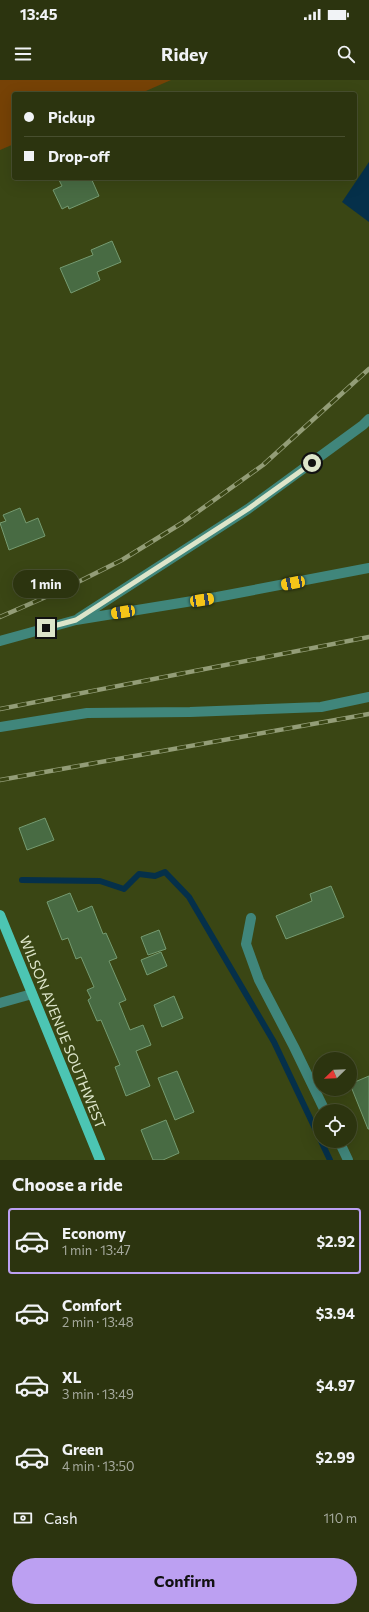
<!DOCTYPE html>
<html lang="en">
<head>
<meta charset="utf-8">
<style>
	:root { --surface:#2c340f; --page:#343c18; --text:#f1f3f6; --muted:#a6aa9e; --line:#484f2f; --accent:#bca0f2 }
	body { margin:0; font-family:Commissioner,sans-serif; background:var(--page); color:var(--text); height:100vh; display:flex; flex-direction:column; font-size:15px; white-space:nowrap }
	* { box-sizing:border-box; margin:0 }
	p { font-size:13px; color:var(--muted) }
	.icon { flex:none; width:22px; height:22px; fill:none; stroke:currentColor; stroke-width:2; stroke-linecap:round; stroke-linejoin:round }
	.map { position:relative; height:1080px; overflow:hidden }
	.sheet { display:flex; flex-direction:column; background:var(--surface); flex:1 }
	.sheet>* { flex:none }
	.guide { position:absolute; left:12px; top:12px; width:345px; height:88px; border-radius:4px; box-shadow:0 4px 16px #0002,0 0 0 1px var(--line); display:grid; align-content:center; height:88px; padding:0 12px; background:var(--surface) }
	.needle { width:26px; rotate:247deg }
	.buttons { position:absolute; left:313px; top:972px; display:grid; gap:8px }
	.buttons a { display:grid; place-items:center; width:44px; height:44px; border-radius:50%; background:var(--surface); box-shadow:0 4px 16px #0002,0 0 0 1px var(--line); font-size:20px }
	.end { position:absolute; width:18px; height:18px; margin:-9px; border:5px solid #dde5ca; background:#111; box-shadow:0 0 0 2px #111 }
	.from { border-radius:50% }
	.bubble { position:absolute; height:28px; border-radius:14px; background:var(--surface); box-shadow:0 4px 16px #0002,0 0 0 1px var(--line); font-size:13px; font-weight:700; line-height:28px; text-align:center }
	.car { position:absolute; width:12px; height:24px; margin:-12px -6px; border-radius:5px; box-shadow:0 0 3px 1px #0007; background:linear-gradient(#f5c518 24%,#345 0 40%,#f5c518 0 76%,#345 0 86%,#f5c518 0) }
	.guide b { display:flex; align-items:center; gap:14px; height:38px; font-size:15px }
	.guide b+b { border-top:1px solid var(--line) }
	.guide i { width:10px; height:10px; background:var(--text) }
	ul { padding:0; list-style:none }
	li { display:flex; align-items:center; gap:12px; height:66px; margin:0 8px 6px; padding:0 4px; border:2px solid transparent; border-radius:4px }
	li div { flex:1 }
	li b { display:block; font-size:15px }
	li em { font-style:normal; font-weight:700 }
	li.active { border-color:var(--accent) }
	li>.icon { width:36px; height:36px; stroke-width:1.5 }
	h2 { padding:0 12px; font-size:18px; line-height:48px }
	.pay { display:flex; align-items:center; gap:10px; height:44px; padding:0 12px; font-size:15px }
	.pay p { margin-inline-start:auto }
	.primary-button { display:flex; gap:8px; margin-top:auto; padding:8px 12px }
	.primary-button a { flex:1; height:46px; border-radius:24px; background:var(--accent); color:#111; font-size:16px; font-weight:700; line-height:46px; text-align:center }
	.status { display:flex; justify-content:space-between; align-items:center; height:28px; padding:0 20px; background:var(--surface); direction:ltr }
	.status svg { height:11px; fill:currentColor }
	header { display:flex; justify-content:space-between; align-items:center; height:52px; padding:0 12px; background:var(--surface); font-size:18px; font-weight:700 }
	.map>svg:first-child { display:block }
</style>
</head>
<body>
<div class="status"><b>13:45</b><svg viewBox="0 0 49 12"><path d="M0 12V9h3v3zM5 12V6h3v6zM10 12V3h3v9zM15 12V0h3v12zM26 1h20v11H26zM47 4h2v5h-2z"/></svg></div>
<header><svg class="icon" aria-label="menu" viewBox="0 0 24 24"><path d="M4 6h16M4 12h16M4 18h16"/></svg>Ridey<svg class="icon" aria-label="search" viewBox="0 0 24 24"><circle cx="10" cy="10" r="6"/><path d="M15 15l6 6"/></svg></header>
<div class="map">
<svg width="369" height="1080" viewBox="0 0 369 1080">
	<rect width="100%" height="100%" fill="#3a4614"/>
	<path fill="#764206" d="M0 0H171L139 14H14V64L0 70Z"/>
	<path fill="#05304a" d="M369 82V142L342 122Z"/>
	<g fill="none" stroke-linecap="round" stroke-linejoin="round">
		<g stroke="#05304a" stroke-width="6">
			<path d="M22 800 100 801 124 809 139 794 155 796 165 792 189 817 274 962 320 1059"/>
			<path d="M321 1061 330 1080"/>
		</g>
	</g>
	<g fill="#486b43" stroke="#759b71">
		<path d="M58 98H91L99 116 69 129 68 126 62 129 53 110 62 106Z"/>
		<path d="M112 161 121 182 97 192 100 200 71 213 60 188 93 175 91 170Z"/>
		<path d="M20 428 26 443 38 438 45 456 9 470 0 443 6 441 3 435Z"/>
		<path d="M45 738 54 760 27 770 19 748Z"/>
		<path d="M331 806 344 837 286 859 276 836 312 821 310 814Z"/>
		<path d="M70 813 78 832 92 826 103 854 106 853 117 878 109 881 126 920 119 923 130 950 143 945 151 965 136 971 150 1006 126 1016 115 987 120 985 101 940 97 941 88 920 91 918 87 910 94 907 81 877 76 879 68 858 62 860 47 822Z"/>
		<path d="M159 850 166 869 148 875 141 857Z"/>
		<path d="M161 872 167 886 147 895 141 880Z"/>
		<path d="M174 916 183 938 162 947 154 925Z"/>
		<path d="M177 991 194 1032 175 1040 158 998Z"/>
		<path d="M369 996V1049H368L350 1004Z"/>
		<path d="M166 1040 179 1073 163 1080H153L141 1050Z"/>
	</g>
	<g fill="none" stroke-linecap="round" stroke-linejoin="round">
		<g stroke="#40867b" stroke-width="10">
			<path d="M79 538 248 429 363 345 369 339"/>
			<path d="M0 561 76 540 217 517 369 488"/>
			<path d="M0 647 87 633 190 632 321 627 369 617"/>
			<path d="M251 838 246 864 259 900 294 967 325 1031"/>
			<path d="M0 923 32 914"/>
			<path d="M339 1061 348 1080"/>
		</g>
		<path stroke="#4cc5b3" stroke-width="10" d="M0 835 100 1080"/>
		<defs>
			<g id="rail">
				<path d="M0 537 64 509 122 480 182 443 263 385 369 289"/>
				<path d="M0 629 369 557"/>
				<path d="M0 700 369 634"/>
			</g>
		</defs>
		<use href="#rail" stroke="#939d77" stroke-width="4.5"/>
		<use href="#rail" stroke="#3a4614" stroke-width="3" stroke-dasharray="9" stroke-linecap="butt"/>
	</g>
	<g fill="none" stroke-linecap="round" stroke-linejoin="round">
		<path stroke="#dde5ca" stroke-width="5" d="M46 548 76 540 248 429 312 383"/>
	</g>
	<g text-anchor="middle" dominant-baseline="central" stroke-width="3.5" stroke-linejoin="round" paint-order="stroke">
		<g font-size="14" fill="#dde5ca" stroke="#3a4614">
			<text transform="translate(63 952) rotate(68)">WILSON AVENUE SOUTHWEST</text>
		</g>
	</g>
</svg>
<div class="buttons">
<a><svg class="needle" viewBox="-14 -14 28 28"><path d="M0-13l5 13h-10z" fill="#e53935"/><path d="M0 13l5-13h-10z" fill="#a6aa9e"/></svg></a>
<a><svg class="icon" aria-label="locate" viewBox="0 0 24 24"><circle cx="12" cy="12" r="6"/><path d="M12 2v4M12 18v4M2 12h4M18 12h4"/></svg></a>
</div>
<i class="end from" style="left:312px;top:383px"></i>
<i class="end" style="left:46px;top:548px"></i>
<div class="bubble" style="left:13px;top:490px;width:66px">1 min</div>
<i class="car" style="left:293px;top:503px;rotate:259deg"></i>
<i class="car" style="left:202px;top:520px;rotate:81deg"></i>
<i class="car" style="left:123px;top:532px;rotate:261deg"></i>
<div class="guide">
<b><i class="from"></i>Pickup</b>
<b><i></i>Drop-off</b>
</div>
</div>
<section class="sheet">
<h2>Choose a ride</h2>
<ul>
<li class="active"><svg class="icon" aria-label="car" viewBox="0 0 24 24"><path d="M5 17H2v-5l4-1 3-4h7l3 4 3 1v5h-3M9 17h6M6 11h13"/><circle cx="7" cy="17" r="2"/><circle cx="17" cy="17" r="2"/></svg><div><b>Economy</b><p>1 min · 13:47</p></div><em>$2.92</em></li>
<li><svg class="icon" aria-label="car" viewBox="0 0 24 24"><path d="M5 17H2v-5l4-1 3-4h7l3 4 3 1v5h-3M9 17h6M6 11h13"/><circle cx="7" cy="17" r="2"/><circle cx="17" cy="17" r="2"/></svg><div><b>Comfort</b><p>2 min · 13:48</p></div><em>$3.94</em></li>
<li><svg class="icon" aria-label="car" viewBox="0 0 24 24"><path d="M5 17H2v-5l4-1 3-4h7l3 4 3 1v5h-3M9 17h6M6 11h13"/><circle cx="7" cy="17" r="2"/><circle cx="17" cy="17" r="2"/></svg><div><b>XL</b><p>3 min · 13:49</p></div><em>$4.97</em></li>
<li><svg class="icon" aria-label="car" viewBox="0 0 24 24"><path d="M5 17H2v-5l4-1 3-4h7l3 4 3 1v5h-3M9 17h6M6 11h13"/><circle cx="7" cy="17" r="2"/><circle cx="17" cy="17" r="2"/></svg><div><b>Green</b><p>4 min · 13:50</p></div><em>$2.99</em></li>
</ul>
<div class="pay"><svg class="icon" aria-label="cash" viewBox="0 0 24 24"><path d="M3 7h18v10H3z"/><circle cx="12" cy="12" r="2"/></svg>Cash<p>110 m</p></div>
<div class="primary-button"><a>Confirm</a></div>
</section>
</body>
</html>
